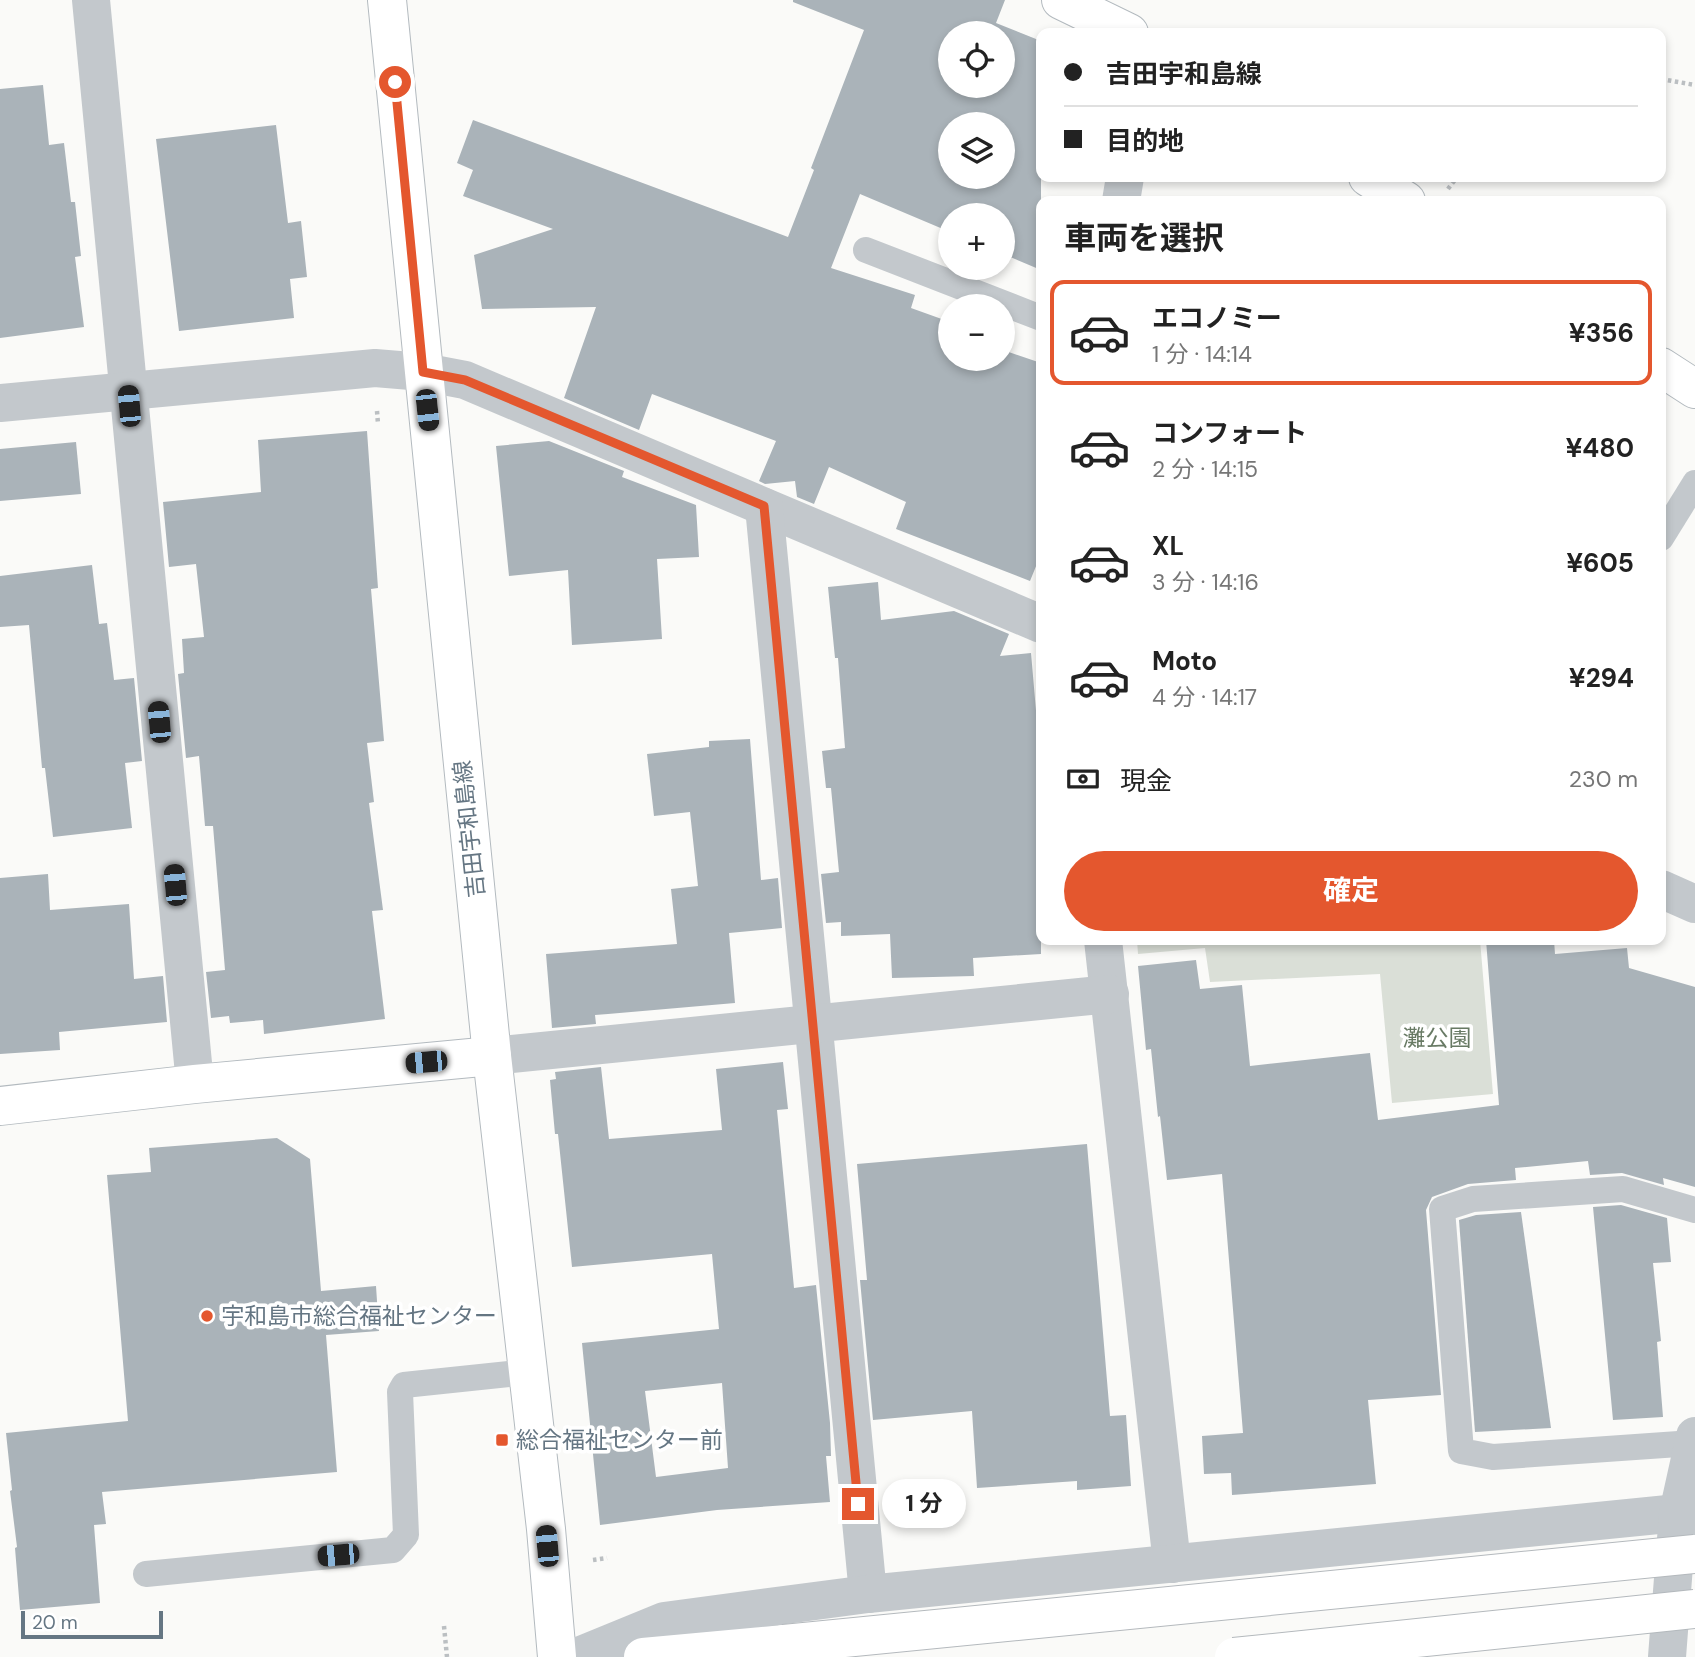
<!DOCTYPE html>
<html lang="ja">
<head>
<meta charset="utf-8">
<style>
	:root { --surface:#fff; --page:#f6f6f6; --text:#222; --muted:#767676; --line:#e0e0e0; --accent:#e4572e }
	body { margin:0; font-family:"DM Sans","Noto Sans JP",sans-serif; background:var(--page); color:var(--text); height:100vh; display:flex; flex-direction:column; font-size:26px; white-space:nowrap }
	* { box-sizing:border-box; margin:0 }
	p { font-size:23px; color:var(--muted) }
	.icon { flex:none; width:38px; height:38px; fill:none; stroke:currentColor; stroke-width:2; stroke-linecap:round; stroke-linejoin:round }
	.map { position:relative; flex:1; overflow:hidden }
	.panel { position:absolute; left:1036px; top:196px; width:630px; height:749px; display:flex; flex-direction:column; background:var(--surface); border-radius:14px; box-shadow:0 4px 10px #0003 }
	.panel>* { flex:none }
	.top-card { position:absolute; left:1036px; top:28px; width:630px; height:154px; border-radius:14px; box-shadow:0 4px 10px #0003; display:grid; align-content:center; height:154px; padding:0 28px; background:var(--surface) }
	.fabs { position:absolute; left:938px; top:21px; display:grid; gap:14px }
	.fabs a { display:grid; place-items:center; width:77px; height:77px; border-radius:50%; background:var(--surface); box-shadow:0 4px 10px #0003; font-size:35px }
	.scale { position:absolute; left:21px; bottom:18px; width:142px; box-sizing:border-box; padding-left:7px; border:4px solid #657683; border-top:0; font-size:19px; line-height:24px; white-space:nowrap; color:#657683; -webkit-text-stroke:5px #fff; paint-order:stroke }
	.end { position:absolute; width:32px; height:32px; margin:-16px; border:9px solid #e4572e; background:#fff; box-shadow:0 0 0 4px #fff }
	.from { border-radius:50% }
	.bubble { position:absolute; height:49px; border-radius:24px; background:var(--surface); box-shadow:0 4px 10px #0003; font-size:23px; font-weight:700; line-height:49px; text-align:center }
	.car { position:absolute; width:21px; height:42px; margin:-21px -10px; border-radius:9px; box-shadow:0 0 5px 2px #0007; background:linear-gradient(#222 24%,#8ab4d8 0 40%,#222 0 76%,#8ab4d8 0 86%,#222 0) }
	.top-card b { display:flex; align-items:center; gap:24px; height:66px; font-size:26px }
	.top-card b+b { border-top:2px solid var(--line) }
	.top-card i { width:18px; height:18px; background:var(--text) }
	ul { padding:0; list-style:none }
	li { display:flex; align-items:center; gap:21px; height:105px; margin:0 14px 10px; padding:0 14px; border:4px solid transparent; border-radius:14px }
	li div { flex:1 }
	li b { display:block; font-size:26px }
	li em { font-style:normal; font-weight:700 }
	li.current { border-color:var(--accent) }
	li>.icon { width:63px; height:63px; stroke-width:1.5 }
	h2 { padding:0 28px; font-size:32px; line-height:84px }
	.pay { display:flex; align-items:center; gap:18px; height:77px; padding:0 28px; font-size:26px }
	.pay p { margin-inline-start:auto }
	.cta { display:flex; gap:14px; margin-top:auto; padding:14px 28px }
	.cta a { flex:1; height:80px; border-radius:42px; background:var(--accent); color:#fff; font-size:28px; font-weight:700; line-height:80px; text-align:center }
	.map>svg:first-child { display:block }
</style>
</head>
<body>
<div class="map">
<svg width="1695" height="1657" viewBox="0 0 1695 1657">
	<rect width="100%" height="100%" fill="#fafaf8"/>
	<path fill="#dadfd7" d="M1137 940H1480L1493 1094 1392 1103 1380 974 1210 982 1205 948 1138 954Z"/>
	<g fill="#aab3b9" fill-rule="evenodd">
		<path d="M793 0H1005L996 23 1041 41V270L1003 254V215H950V232L860 194 831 268 915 295 911 308 950 322V359H1003V350L1041 363V554L1030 581 896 529 906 502 829 467 814 504 797 497 795 481 765 484 759 481 776 441 652 394 639 430 564 398 596 307 482 309 474 255 553 229 463 196 473 170 457 163 473 120 788 237 814 170 811 168 864 30 793 2ZM950 33H1003V86H950ZM950 124H1003V177H950Z"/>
		<path d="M43 85 49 145 64 143 71 202H75L81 256 75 257 84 327 0 338V89Z"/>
		<path d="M276 125 288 223 301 221 307 277 290 279 294 318 179 331 156 139Z"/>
		<path d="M367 431 378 588 371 589 384 741 367 743 374 802 369 803 383 910 372 911 385 1019 264 1034 263 1020 230 1023 229 1016 211 1018 206 972 225 970 213 826H205L199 756 186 758 178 674 184 673 182 639 204 637 196 564 169 567 163 502 261 492 258 440Z"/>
		<path d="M549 441 624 471 622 477 696 505 699 557 657 559 662 639 572 645 568 570 509 576 496 446Z"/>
		<path d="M76 442 81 494 0 501V449Z"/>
		<path d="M92 565 99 624 107 623 114 680 134 678 142 761 125 763 132 828 53 837 45 768H42L29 625 0 627V576Z"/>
		<path d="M878 582 881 620 954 611 1009 634 1000 656 1031 653 1037 722H1041V954L973 958 974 976 892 978 890 934 841 936V922L826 923 821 874 839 872 831 788H826L822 751 845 748 838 658H835L828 587Z"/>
		<path d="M750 739 761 880 778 878 782 928 729 933 735 1003 608 1014 595 1015 596 1024 552 1028 546 954 677 944 671 889 698 886 690 812 654 816 647 754 709 747V741Z"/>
		<path d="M48 874 50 910 129 904 134 979 163 976 167 1022 59 1032 60 1050 0 1054V878Z"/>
		<path d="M1486 940H1554L1555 954 1627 948 1629 968 1695 987V1187L1663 1178 1664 1185 1622 1173 1590 1175 1588 1161 1515 1168 1516 1180 1468 1184 1432 1197 1426 1210 1441 1395 1368 1400 1376 1484 1232 1495 1231 1473 1204 1474 1202 1436 1243 1433 1222 1174 1167 1180 1160 1116 1158 1117 1151 1049 1146 1050 1138 966 1196 960 1200 989 1242 985 1250 1066 1370 1053 1378 1120 1499 1105Z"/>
		<path d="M783 1062 788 1109 777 1110 794 1288 816 1285 830 1423 831 1456H826L830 1502 717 1510 600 1525 582 1343 719 1329 712 1254 572 1267 558 1134H555L550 1080 556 1079 555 1072 601 1067 609 1139 722 1130 716 1069ZM722 1383 728 1468 656 1477 645 1391Z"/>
		<path d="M277 1138 310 1159 321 1291 376 1286 379 1331 326 1335 337 1472 102 1492 106 1524 94 1525 100 1603 20 1610 15 1548 17 1547 10 1491 12 1490 6 1433 128 1421 107 1175 151 1172 149 1148Z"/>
		<path d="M1087 1144 1110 1416 1126 1415 1131 1486 1077 1490V1481L977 1488 972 1411 873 1420 860 1280H867L857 1164Z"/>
		<path d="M1621 1205 1667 1218 1671 1262 1653 1263 1661 1341 1657 1342 1663 1417 1613 1420 1593 1207Z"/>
		<path d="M1521 1212 1551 1428 1475 1432 1459 1220 1476 1215Z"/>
	</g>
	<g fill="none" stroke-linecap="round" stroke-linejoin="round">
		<defs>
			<g id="secondary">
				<path d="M387 0 492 1056 546 1529 557 1657"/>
				<path d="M1061 0 1129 33"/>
				<path d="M1368 177 1406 201"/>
				<path d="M1661 367 1695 389"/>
				<path d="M0 1106 195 1084 492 1056"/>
			</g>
			<path id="highway" d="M643 1657 784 1644"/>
		</defs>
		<use href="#secondary" stroke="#b3babf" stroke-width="40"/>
		<use href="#highway" stroke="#b4b9bd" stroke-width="40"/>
		<g stroke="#bbbfc2" stroke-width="4.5" stroke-dasharray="3.5 3.5" stroke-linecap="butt">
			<path d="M1661 79 1695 85"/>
			<path d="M1448 189 1457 177"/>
			<path d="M377 411 378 424"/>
			<path d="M593 1560 607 1558"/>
			<path d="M444 1626 447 1657"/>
		</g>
		<g stroke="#c3c8cc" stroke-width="26">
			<path d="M866 250 1041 318"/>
			<path d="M1661 538 1695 483"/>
			<path d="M1693 1443 1493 1457 1461 1451 1442 1209 1473 1199 1623 1189 1695 1210"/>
			<path d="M146 1574 393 1550 406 1535 400 1392 404 1385 528 1372"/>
		</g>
		<g stroke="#c3c8cc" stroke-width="38">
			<path d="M91 0 195 1084"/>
			<path d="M1121 201 1125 177"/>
			<path d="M0 403 375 368 423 372 465 380 1041 624"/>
			<path d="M764 507 868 1594"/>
			<path d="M1661 889 1695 904"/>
			<path d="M1103 940 1172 1564"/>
			<path d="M492 1056 1110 994"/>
			<path d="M576 1657 664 1621 868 1594 1678 1513"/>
			<path d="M1667 1657 1678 1513 1695 1436"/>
		</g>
		<use href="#secondary" stroke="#fff" stroke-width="38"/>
		<use href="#highway" stroke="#fff" stroke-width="38"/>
		<defs>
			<g id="highway-bridge">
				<path d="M784 1644 1695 1554"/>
				<path d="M1234 1657 1695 1609"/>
			</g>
		</defs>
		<use href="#highway-bridge" stroke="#b4b9bd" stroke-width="40" stroke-linecap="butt"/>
		<use href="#highway-bridge" stroke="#fff" stroke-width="38"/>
	</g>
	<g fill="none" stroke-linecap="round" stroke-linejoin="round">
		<path stroke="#e4572e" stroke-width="9" d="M395 82 423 372 465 380 764 506 858 1504"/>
	</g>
	<g fill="#e4572e" stroke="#fff" stroke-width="2.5">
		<circle cx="207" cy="1316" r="7"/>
		<rect x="495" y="1433" width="14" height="14" rx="3.5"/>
	</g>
	<g text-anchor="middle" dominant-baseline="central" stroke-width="7" stroke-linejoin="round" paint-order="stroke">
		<g font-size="23" fill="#657683" stroke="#fff">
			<text transform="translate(469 829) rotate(-96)">吉田宇和島線</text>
		</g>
		<g font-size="23" fill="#687a64" stroke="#fff">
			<text x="1437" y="1038">灘公園</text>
		</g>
		<g font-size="23" fill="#657683" stroke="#fff" text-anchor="start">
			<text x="221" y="1316">宇和島市総合福祉センター</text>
			<text x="516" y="1440">総合福祉センター前</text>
		</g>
	</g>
</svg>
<div class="fabs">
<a><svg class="icon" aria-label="locate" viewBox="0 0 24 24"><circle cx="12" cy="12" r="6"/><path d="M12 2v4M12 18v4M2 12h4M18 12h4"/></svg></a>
<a><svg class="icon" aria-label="layers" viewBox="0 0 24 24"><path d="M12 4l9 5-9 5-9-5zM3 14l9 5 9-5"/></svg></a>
<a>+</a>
<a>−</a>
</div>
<div class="scale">20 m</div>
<i class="end from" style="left:395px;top:82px"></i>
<i class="end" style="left:858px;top:1504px"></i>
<div class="bubble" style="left:882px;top:1479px;width:84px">1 分</div>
<i class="car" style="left:129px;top:406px;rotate:355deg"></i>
<i class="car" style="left:427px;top:410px;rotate:174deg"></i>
<i class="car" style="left:159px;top:722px;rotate:355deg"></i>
<i class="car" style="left:175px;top:885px;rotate:355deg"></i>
<i class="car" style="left:426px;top:1062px;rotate:265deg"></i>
<i class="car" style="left:547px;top:1546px;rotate:355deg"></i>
<i class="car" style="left:338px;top:1555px;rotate:265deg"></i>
<div class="top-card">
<b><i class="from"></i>吉田宇和島線</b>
<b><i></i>目的地</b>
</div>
<section class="panel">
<h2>車両を選択</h2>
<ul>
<li class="current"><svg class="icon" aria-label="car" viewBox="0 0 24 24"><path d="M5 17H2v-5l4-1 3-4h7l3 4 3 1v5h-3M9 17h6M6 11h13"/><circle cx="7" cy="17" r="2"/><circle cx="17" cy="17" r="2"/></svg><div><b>エコノミー</b><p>1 分 · 14:14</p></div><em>¥356</em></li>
<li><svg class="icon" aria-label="car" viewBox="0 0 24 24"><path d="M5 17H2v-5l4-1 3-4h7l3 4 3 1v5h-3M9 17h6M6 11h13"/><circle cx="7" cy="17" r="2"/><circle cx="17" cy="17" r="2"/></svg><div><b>コンフォート</b><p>2 分 · 14:15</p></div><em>¥480</em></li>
<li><svg class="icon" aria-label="car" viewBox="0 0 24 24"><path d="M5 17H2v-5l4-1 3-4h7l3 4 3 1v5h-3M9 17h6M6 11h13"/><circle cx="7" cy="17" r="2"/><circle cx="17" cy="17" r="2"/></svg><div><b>XL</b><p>3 分 · 14:16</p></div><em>¥605</em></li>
<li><svg class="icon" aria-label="car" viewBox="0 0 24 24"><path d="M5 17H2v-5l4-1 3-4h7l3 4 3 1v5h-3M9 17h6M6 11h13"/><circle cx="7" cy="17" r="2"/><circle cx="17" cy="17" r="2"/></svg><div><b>Moto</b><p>4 分 · 14:17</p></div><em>¥294</em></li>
</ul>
<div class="pay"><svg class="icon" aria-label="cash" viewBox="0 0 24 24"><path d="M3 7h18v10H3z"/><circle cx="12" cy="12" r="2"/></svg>現金<p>230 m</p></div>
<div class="cta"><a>確定</a></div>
</section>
</div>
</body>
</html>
